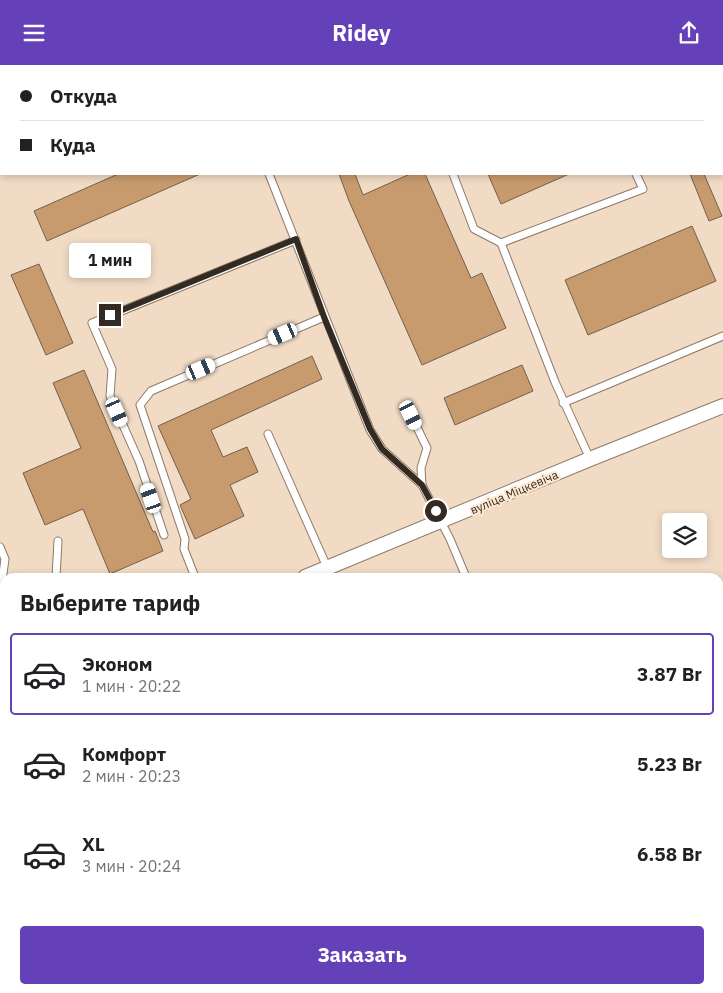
<!DOCTYPE html>
<html lang="ru">
<head>
<meta charset="utf-8">
<style>
	:root { --surface:#fff; --page:#f6f6f6; --text:#202124; --muted:#757577; --line:#e0e0e0; --accent:#6441b9 }
	body { margin:0; font-family:"IBM Plex Sans",sans-serif; background:var(--page); color:var(--text); height:100vh; display:flex; flex-direction:column; font-size:19px; white-space:nowrap }
	* { box-sizing:border-box; margin:0 }
	p { font-size:16px; color:var(--muted) }
	.icon { flex:none; width:28px; height:28px; fill:none; stroke:currentColor; stroke-width:2; stroke-linecap:round; stroke-linejoin:round }
	.map { position:relative; flex:1; overflow:hidden }
	.details { position:absolute; left:0px; top:508px; width:724px; height:421px; display:flex; flex-direction:column; background:var(--surface); border-radius:15px 15px 0 0; box-shadow:0 2px 8px #0003 }
	.details>* { flex:none }
	.banner { position:absolute; left:0px; top:0px; width:724px; height:110px; box-shadow:0 2px 8px #0003; display:grid; align-content:center; height:110px; padding:0 20px; background:var(--surface) }
	.fabs { position:absolute; left:662px; top:448px; display:grid; gap:10px }
	.fabs a { display:grid; place-items:center; width:45px; height:45px; border-radius:5px; background:var(--surface); box-shadow:0 2px 8px #0003; font-size:25px }
	.end { position:absolute; width:22px; height:22px; margin:-11px; border:6px solid #332b22; background:#fff; box-shadow:0 0 0 2px #fff }
	.from { border-radius:50% }
	.bubble { position:absolute; height:35px; border-radius:5px; background:var(--surface); box-shadow:0 2px 8px #0003; font-size:16px; font-weight:800; line-height:35px; text-align:center }
	.car { position:absolute; width:15px; height:30px; margin:-15px -8px; border-radius:6px; box-shadow:0 0 4px 1px #0007; background:linear-gradient(#fff 24%,#345 0 40%,#fff 0 76%,#345 0 86%,#fff 0) }
	.banner b { display:flex; align-items:center; gap:18px; height:48px; font-size:19px }
	.banner b+b { border-top:1px solid var(--line) }
	.banner i { width:12px; height:12px; background:var(--text) }
	ul { padding:0; list-style:none }
	li { display:flex; align-items:center; gap:15px; height:82px; margin:0 10px 8px; padding:0 10px; border:2px solid transparent; border-radius:5px }
	li div { flex:1 }
	li b { display:block; font-size:19px }
	li em { font-style:normal; font-weight:800 }
	li.active { border-color:var(--accent) }
	li>.icon { width:45px; height:45px; stroke-width:1.5 }
	h2 { padding:0 20px; font-size:22px; line-height:60px }
	.cta { display:flex; gap:10px; margin-top:auto; padding:10px 20px }
	.cta a { flex:1; height:58px; border-radius:5px; background:var(--accent); color:#fff; font-size:20px; font-weight:800; line-height:58px; text-align:center }
	header { display:flex; justify-content:space-between; align-items:center; height:65px; padding:0 20px; background:var(--accent); color:#fff; font-size:22px; font-weight:800 }
	.map>svg:first-child { display:block }
</style>
</head>
<body>
<header><svg class="icon" aria-label="menu" viewBox="0 0 24 24"><path d="M4 6h16M4 12h16M4 18h16"/></svg>Ridey<svg class="icon" aria-label="share" viewBox="0 0 24 24"><path d="M12 15V3M7 8l5-5 5 5M5 13v7h14v-7"/></svg></header>
<div class="map">
<svg width="723" height="928" viewBox="0 0 723 928">
	<rect width="100%" height="100%" fill="#f1dbc5"/>
	<path fill="#ced3a8" d="M5 685V924H31L21 928H0V687Z"/>
	<path fill="#9ea369" d="M723 650V926L721 928H662L660 924H719V653Z"/>
	<g fill="#c79b6e" stroke="#73604c">
		<path d="M118 109H200L47 176 34 146Z"/>
		<path d="M339 109H355L363 130 410 109H425L471 213 482 208 506 263 422 300 349 136Z"/>
		<path d="M488 109H569L501 139Z"/>
		<path d="M690 109H704L722 151 709 156Z"/>
		<path d="M692 161 716 216 588 270 565 215Z"/>
		<path d="M39 199 73 278 46 290 11 210Z"/>
		<path d="M312 291 322 314 211 365 223 392 247 382 258 407 230 420 244 451 195 474 180 440 191 434 158 361Z"/>
		<path d="M522 300 533 326 455 360 444 333Z"/>
		<path d="M84 305 153 467 155 466 163 486 110 509 83 444 45 460 23 408 81 383 53 318Z"/>
	</g>
	<g fill="none" stroke-linecap="round" stroke-linejoin="round">
		<defs>
			<g id="service">
				<path d="M229 0V1"/>
				<path d="M273 0 274 1"/>
				<path d="M91 1 92 0"/>
				<path d="M322 1 325 0"/>
				<path d="M722 13 723 12"/>
				<path d="M0 94 1 93"/>
				<path d="M722 101 723 102"/>
				<path d="M269 109 370 365 382 384 422 420 450 474 466 512"/>
				<path d="M453 109 474 164 501 178 643 124 636 109"/>
				<path d="M501 178 555 317 590 394"/>
				<path d="M563 338 723 271"/>
				<path d="M411 350 427 383 421 403 422 420"/>
				<path d="M268 369 327 502"/>
				<path d="M164 470 139 396 110 331 112 304 92 258 296 175"/>
				<path d="M0 482 5 494 0 531"/>
				<path d="M56 512 58 476"/>
				<path d="M195 512 184 484 185 474 140 340 151 326 324 252"/>
				<path d="M471 924 473 928"/>
				<path d="M644 924 646 928"/>
			</g>
			<g id="minor">
				<path d="M305 512 590 394 723 341"/>
				<path d="M0 643 5 641"/>
			</g>
		</defs>
		<use href="#service" stroke="#8e7a66" stroke-width="9"/>
		<use href="#minor" stroke="#8e7a66" stroke-width="16"/>
		<use href="#service" stroke="#fff" stroke-width="7"/>
		<use href="#minor" stroke="#fff" stroke-width="14"/>
	</g>
	<g fill="none" stroke-linecap="round" stroke-linejoin="round">
		<path stroke="#332b22" stroke-width="6" d="M110 250 296 174 324 252 370 364 382 384 422 420 436 446"/>
	</g>
	<g text-anchor="middle" dominant-baseline="central" stroke-width="4" stroke-linejoin="round" paint-order="stroke">
		<g font-size="12" fill="#332b22" stroke="#ffe8d2">
			<text transform="translate(514 427) rotate(-23)">вуліца Міцкевіча</text>
		</g>
	</g>
</svg>
<div class="fabs">
<a><svg class="icon" aria-label="layers" viewBox="0 0 24 24"><path d="M12 4l9 5-9 5-9-5zM3 14l9 5 9-5"/></svg></a>
</div>
<i class="end from" style="left:436px;top:446px"></i>
<i class="end" style="left:110px;top:250px"></i>
<div class="bubble" style="left:69px;top:178px;width:82px">1 мин</div>
<i class="car" style="left:283px;top:269px;rotate:247deg"></i>
<i class="car" style="left:201px;top:304px;rotate:67deg"></i>
<i class="car" style="left:117px;top:347px;rotate:156deg"></i>
<i class="car" style="left:411px;top:350px;rotate:154deg"></i>
<i class="car" style="left:151px;top:433px;rotate:341deg"></i>
<div class="banner">
<b><i class="from"></i>Откуда</b>
<b><i></i>Куда</b>
</div>
<section class="details">
<h2>Выберите тариф</h2>
<ul>
<li class="active"><svg class="icon" aria-label="car" viewBox="0 0 24 24"><path d="M5 17H2v-5l4-1 3-4h7l3 4 3 1v5h-3M9 17h6M6 11h13"/><circle cx="7" cy="17" r="2"/><circle cx="17" cy="17" r="2"/></svg><div><b>Эконом</b><p>1 мин · 20:22</p></div><em>3.87 Br</em></li>
<li><svg class="icon" aria-label="car" viewBox="0 0 24 24"><path d="M5 17H2v-5l4-1 3-4h7l3 4 3 1v5h-3M9 17h6M6 11h13"/><circle cx="7" cy="17" r="2"/><circle cx="17" cy="17" r="2"/></svg><div><b>Комфорт</b><p>2 мин · 20:23</p></div><em>5.23 Br</em></li>
<li><svg class="icon" aria-label="car" viewBox="0 0 24 24"><path d="M5 17H2v-5l4-1 3-4h7l3 4 3 1v5h-3M9 17h6M6 11h13"/><circle cx="7" cy="17" r="2"/><circle cx="17" cy="17" r="2"/></svg><div><b>XL</b><p>3 мин · 20:24</p></div><em>6.58 Br</em></li>
</ul>
<div class="cta"><a>Заказать</a></div>
</section>
</div>
</body>
</html>
